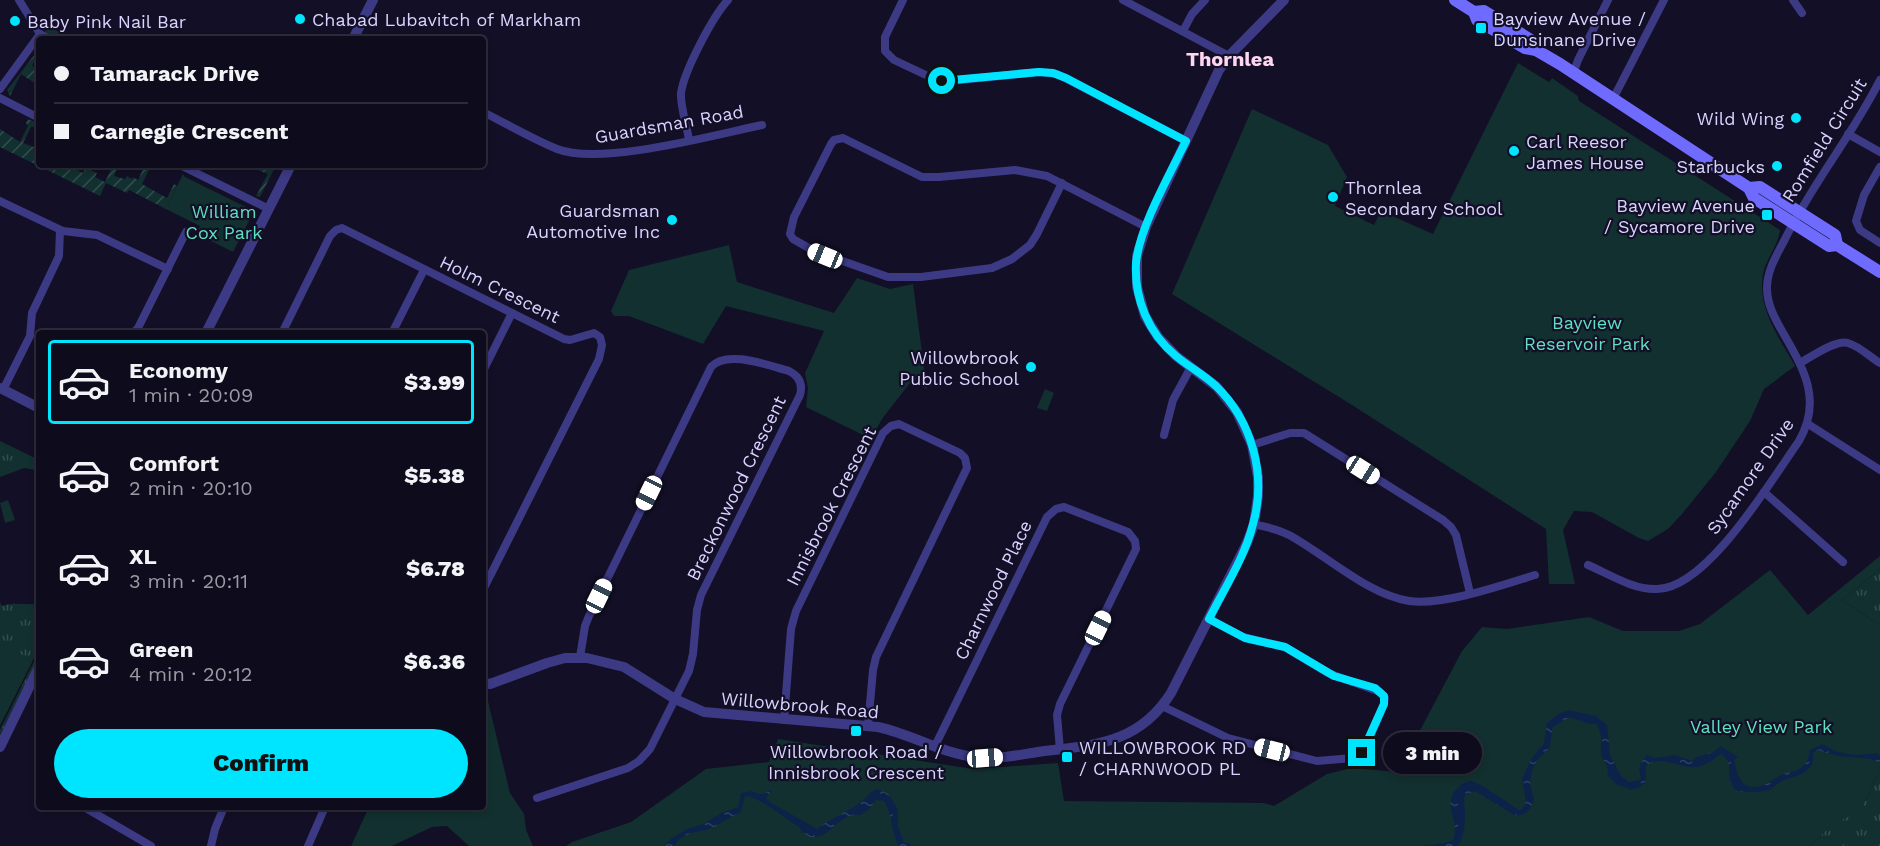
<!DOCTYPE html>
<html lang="en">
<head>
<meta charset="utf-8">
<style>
	:root { --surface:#0e0b1c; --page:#171425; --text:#f1f3f6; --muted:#9b9ba3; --line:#2e2b3b; --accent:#00e5ff }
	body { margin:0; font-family:"Work Sans",sans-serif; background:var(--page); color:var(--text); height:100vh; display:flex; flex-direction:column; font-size:22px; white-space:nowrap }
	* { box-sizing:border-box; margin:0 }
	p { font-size:20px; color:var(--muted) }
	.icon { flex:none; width:33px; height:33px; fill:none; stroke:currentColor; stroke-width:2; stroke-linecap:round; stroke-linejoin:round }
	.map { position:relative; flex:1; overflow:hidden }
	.sheet { position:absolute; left:36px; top:330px; width:450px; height:480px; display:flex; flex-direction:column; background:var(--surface); border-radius:6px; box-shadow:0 3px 9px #0003,0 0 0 2px var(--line) }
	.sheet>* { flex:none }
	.guide { position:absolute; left:36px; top:36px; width:450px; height:132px; border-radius:6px; box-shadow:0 3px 9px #0003,0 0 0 2px var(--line); display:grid; align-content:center; height:132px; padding:0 18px; background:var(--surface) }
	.end { position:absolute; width:27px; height:27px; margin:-14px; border:8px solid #00e5ff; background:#111; box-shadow:0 0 0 3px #111 }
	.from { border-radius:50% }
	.bubble { position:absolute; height:42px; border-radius:21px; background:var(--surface); box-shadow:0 3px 9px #0003,0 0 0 2px var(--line); font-size:20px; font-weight:800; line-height:42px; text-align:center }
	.car { position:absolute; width:18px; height:36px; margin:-18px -9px; border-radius:8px; box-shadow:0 0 4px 2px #0007; background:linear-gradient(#fff 24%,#345 0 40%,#fff 0 76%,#345 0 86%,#fff 0) }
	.guide b { display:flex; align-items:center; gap:21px; height:57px; font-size:22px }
	.guide b+b { border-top:2px solid var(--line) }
	.guide i { width:15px; height:15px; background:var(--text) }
	ul { padding:10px 0 0; list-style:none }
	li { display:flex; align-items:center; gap:18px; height:84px; margin:0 12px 9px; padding:0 6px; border:3px solid transparent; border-radius:6px }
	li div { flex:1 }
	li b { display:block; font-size:22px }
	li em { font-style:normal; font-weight:800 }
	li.on { border-color:var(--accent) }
	li>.icon { width:54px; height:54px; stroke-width:1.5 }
	.primary-button { display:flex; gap:12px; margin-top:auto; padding:12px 18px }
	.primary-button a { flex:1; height:69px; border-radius:36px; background:var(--accent); color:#111; font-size:24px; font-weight:800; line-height:69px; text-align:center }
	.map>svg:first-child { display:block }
</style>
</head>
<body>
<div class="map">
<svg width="1880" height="846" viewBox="0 0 1880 846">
	<defs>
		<pattern id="grass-tufts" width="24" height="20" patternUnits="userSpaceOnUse" patternTransform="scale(1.5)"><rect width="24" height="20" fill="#12302f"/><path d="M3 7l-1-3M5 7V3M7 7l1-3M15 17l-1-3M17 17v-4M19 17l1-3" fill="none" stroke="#344d4e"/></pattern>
		<pattern id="garden-furrows" width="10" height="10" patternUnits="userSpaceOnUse" patternTransform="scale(1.5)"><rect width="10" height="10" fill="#12302f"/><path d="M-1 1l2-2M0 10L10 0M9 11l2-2" fill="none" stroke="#344d4e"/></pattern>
		<pattern id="water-ripples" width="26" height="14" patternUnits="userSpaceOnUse" patternTransform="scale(1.5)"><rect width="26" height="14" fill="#0c2248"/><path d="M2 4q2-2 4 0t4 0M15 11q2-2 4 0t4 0" fill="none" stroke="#2f4163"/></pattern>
	</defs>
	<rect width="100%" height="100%" fill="#130f26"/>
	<g fill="url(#grass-tufts)">
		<path d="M37 21 74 39 64 35 62 39H58L59 37 56 36 55 38 45 32 46 30 44 28 42 30Z"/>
		<path d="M0 441 39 460V476L36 470 24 468 0 477Z"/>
		<path d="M1880 569V625L1842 600Z"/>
		<path d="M0 602 2 606C13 602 25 605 37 604L39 611V648L0 725Z"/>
		<path d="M39 651V657L0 735V730Z"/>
		<path d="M1880 770V846H1810L1829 827 1863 805Z"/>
	</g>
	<g fill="#12302f">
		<path d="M1518 63 1549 82 1552 78 1578 96 1579 101 1780 230C1778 246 1766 259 1763 274 1757 309 1779 337 1795 366L1764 389 1750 421 1716 472 1682 514 1668 529 1648 541 1639 538 1592 512 1574 511 1563 530 1575 584H1549L1546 529 1352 405 1172 294 1252 109 1328 145 1347 177 1335 206 1374 225 1381 211 1433 234Z"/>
		<path d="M183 174 185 177 254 211 233 252 197 234 200 226 166 209Z"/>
		<path d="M729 245 737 282 834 313 857 278 890 289 913 284 927 390 913 379 882 419 871 439 806 407 808 388 805 373 824 331 726 306 703 344 629 316H614L611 311 629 270Z"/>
		<path d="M1045 389 1054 393 1047 411 1037 408Z"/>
		<path d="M8 500 15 520 5 523 0 503Z"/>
		<path d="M1880 556V569L1842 600 1880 625V770L1863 805 1855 813 1829 827 1810 846H566L572 842 631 822 706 769 769 762 778 739 973 769 1058 763 1064 801 1264 803 1274 806 1327 774 1351 768 1398 772 1462 651 1482 627 1507 629 1589 617 1623 631H1679L1700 624 1770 570 1808 615Z"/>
		<path d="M0 639 32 662 0 725Z"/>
		<path d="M483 695 487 697 510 793 524 814 526 830 533 846H469L447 826 432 827 392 846H351L369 807H483Z"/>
	</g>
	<g fill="url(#garden-furrows)">
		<path d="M39 44V51L32 66 37 68 39 67V86L21 74 10 96 7 90 39 49Z"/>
		<path d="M28 119 37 123 34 127H31L23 143 39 149V165H68L83 173 86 168 97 173 95 177 105 182 113 165H119L114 176 125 179 127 176 132 179 133 177 138 180 145 165H155L154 167 151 166 142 184 167 198 174 184 177 186 166 209 129 190 127 193 106 183 100 196 0 147V129L20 142 28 126 26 123Z"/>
		<path d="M245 165H266L274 169 260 197 256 196 268 174Z"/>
	</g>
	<g fill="url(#water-ripples)">
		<path d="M1569 710 1596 716 1607 725 1610 754 1621 776 1629 782 1640 780 1641 778C1637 767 1640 763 1647 755L1654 758 1675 755 1692 761 1697 757 1713 752 1721 746 1738 757 1734 760C1737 770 1737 779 1746 785 1758 792 1771 780 1781 775 1790 771 1800 772 1806 763 1808 759 1809 754 1810 750L1822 744C1842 756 1855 756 1877 753L1880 756V763L1871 759 1838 756 1818 750 1813 753C1813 758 1814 762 1811 766 1803 776 1797 775 1787 779 1781 780 1776 786 1771 789 1766 792 1741 794 1736 790 1723 780 1736 763 1721 754 1718 757 1705 765 1701 766 1682 772 1662 752 1646 766 1645 781 1650 785 1631 790L1616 784 1608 776 1607 766 1601 755V737L1597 724H1589L1570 717 1553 727 1549 749 1537 760 1532 771 1530 783 1534 800C1530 810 1526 817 1514 815L1475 791 1465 795C1463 801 1465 805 1465 811 1465 825 1465 834 1458 846H1423L1445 843 1453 840C1459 821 1448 814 1451 799 1453 791 1463 781 1471 781 1477 781 1512 805 1519 810L1522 809 1526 802 1522 779 1531 759 1544 743 1547 723 1558 714Z"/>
		<path d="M877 789 887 793 892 799 898 810V827L904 842 915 846H899C890 832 893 814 884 801L876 800 870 808 861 815C842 812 835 831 820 836 817 837 813 837 810 837L802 832 800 828C786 819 760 797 745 796L741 812C732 816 724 821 716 826 698 835 687 828 674 846H664L672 838 689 828 704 824 719 814 738 807 741 793 752 791 759 794H765L770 790 772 791 766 798 770 802 817 829C831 818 848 812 862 801 868 797 869 792 877 789Z"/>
	</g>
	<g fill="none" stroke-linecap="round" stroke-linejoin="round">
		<g stroke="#3d3a85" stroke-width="8">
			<path d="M19 0 40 34 50 39"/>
			<path d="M903 0 885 37V51L894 60 928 76 950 81 1039 72 1057 74 1186 141"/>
			<path d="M1123 0 1229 56"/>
			<path d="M1793 0 1802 13"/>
			<path d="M1183 31 1192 14 1205 0"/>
			<path d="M1573 74 1578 60 1608 0"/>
			<path d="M0 89 40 34"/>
			<path d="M0 98 39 118"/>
			<path d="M1613 99 1664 0"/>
			<path d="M483 112C507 124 532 139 557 149 601 166 714 135 762 125"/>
			<path d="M1848 134 1880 152"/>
			<path d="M689 140C687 127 680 105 681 93 684 71 713 16 728 0"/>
			<path d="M180 165 269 209"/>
			<path d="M1880 167 1864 195 1856 221 1860 230 1880 243"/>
			<path d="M1062 183 1037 234 1030 245 1012 259 992 268 921 277H888L814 251 793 239 790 234 794 217 831 144 834 140 843 138 922 177H939L1015 170 1047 176 1146 227"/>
			<path d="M0 201 63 231 97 235 168 269"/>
			<path d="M133 333 138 328 186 232"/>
			<path d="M282 333 330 236 336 230 342 228 564 339 570 340 594 333 600 337 602 345 599 359 483 590"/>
			<path d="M392 333 424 270"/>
			<path d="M1800 363C1811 357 1836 339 1848 343 1859 346 1870 357 1880 363"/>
			<path d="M483 371 512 313"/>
			<path d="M3 390 30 336 32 313 59 256 60 230"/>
			<path d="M1808 424 1880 470"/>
			<path d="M1164 435 1173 400 1191 367"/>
			<path d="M1252 445 1290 433H1304L1443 520 1451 527 1456 535 1470 593"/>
			<path d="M1764 492 1843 562"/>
			<path d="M1254 524C1265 527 1278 529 1289 535 1326 555 1368 595 1409 601 1442 606 1503 585 1535 575"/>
			<path d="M1588 565C1609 574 1633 590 1657 589 1707 589 1772 479 1799 441 1823 399 1803 368 1782 331 1774 317 1767 304 1767 288 1767 271 1776 256 1784 241 1811 185 1852 136 1880 80"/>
			<path d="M1162 706 1228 738 1317 761 1353 758 1360 754 1365 749 1384 704 1385 698 1380 692 1328 673 1285 647 1243 637 1209 619"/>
			<path d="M784 720 791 629 796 611 883 433 891 426 899 424 960 453 965 458 967 468 876 657 873 670 868 726"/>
			<path d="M935 746 1047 517 1056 509 1064 507 1128 532 1135 541 1136 549 1060 704 1057 715 1060 750"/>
			<path d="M537 798 628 768 639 761 650 749 689 671 693 654 697 610 701 595 800 395C803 384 799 376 789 371 769 366 727 349 711 367L589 616 585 626 580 657"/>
			<path d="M84 807 151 846"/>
			<path d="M211 846 215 829 224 807"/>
			<path d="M308 846 325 807"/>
		</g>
		<g stroke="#3d3a85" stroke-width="10">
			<path d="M353 39 373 0"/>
			<path d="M206 333 291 165"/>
			<path d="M0 388 39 408"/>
			<path d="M483 683 490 684 547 663 565 658H587L624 667 675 699 704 712 878 727C911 734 941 753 974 757 995 760 1018 755 1038 752 1093 745 1138 745 1171 693L1247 543 1254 524 1258 496V477L1252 445 1237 412 1217 387 1176 356 1158 337 1145 316 1137 287V256L1146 227 1219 70 1229 56 1284 0"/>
			<path d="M0 747 39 667"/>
		</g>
		<g stroke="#6f6bff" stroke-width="12">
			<path d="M1455 0 1474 12 1477 20 1525 48 1536 50 1560 64 1749 188 1754 198 1829 246 1837 245 1880 272"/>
			<path d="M1474 12 1484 11 1531 40 1536 50"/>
			<path d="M1749 188 1760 187 1835 235 1837 245"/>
		</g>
	</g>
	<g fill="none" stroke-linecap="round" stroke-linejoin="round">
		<path stroke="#00e5ff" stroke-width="8" d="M942 81 1039 72 1053 73 1066 78 1186 141C1170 174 1139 228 1136 263 1134 298 1148 333 1176 356 1189 367 1203 374 1216 386 1252 421 1267 475 1253 524 1245 557 1224 589 1209 619L1245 638 1285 647 1334 676 1375 688 1384 696V704L1362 753"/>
	</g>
	<g fill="#00e5ff" stroke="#130f26" stroke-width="2">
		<circle cx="300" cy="19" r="6"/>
		<circle cx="15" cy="21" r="6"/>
		<rect x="1475" y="22" width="12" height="12" rx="3"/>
		<circle cx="1796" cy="118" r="6"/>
		<circle cx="1514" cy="151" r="6"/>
		<circle cx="1777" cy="166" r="6"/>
		<circle cx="1333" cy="197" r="6"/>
		<rect x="1761" y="209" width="12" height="12" rx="3"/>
		<circle cx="672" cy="220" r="6"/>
		<circle cx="1031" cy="367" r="6"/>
		<rect x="850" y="725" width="12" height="12" rx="3"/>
		<rect x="1061" y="751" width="12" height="12" rx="3"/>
	</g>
	<g text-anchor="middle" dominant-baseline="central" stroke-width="4.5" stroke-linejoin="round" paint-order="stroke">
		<g font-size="18" fill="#d9d4ff" stroke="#130f26" text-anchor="start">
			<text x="1493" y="18">Bayview Avenue /<tspan x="1493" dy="21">Dunsinane Drive</tspan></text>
			<text x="312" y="19">Chabad Lubavitch of Markham</text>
			<text x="27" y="21">Baby Pink Nail Bar</text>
			<text x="1784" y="118" text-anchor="end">Wild Wing</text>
			<text x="1526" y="141">Carl Reesor<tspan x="1526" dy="21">James House</tspan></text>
			<text x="1765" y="166" text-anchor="end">Starbucks</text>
			<text x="1345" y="187">Thornlea<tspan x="1345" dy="21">Secondary School</tspan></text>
			<text x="1755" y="205" text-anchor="end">Bayview Avenue<tspan x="1755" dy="21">/ Sycamore Drive</tspan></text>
			<text x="660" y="210" text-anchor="end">Guardsman<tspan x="660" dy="21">Automotive Inc</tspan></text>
			<text x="1019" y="357" text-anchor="end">Willowbrook<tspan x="1019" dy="21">Public School</tspan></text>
			<text x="1079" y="747">WILLOWBROOK RD<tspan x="1079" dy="21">/ CHARNWOOD PL</tspan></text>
			<text x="856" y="751" text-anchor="middle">Willowbrook Road /<tspan x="856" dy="21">Innisbrook Crescent</tspan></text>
		</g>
		<g font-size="18" fill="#d9d4ff" stroke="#130f26">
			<text transform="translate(669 124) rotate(-10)">Guardsman Road</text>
			<text transform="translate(1824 140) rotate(-58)">Romfield Circuit</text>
			<text transform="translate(500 289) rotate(26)">Holm Crescent</text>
			<text transform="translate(1750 476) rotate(-55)">Sycamore Drive</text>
			<text transform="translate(736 488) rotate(-64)">Breckonwood Crescent</text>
			<text transform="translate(831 506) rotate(-63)">Innisbrook Crescent</text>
			<text transform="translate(993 590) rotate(-64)">Charnwood Place</text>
			<text transform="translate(800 705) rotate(5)">Willowbrook Road</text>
		</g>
		<g font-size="18" fill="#5fe0c0" stroke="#130f26">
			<text x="224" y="211">William<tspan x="224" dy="21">Cox Park</tspan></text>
			<text x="1587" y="322">Bayview<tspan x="1587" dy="21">Reservoir Park</tspan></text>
			<text x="1761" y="726">Valley View Park</text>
		</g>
		<g font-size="20" font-weight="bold" fill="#ffd6f0" stroke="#130f26">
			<text x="1230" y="59">Thornlea</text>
		</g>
	</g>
</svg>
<i class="end from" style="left:942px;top:81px"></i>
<i class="end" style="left:1362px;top:753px"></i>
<div class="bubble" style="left:1383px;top:732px;width:99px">3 min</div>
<i class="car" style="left:825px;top:256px;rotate:292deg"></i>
<i class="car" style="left:1363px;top:470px;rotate:122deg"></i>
<i class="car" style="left:649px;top:493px;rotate:206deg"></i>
<i class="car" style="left:599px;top:596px;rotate:26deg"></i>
<i class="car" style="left:1098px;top:628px;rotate:26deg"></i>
<i class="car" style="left:1272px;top:750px;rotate:284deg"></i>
<i class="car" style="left:985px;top:758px;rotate:86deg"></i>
<div class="guide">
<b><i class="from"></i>Tamarack Drive</b>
<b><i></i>Carnegie Crescent</b>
</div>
<section class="sheet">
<ul>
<li class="on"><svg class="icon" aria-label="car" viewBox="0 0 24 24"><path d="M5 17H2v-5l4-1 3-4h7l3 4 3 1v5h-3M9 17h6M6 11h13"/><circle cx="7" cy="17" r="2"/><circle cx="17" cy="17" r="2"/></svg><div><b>Economy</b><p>1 min · 20:09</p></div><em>$3.99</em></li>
<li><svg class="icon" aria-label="car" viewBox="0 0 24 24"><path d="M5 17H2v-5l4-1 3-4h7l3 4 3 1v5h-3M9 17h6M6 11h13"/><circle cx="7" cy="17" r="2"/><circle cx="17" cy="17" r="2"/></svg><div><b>Comfort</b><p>2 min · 20:10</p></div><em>$5.38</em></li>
<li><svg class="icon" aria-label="car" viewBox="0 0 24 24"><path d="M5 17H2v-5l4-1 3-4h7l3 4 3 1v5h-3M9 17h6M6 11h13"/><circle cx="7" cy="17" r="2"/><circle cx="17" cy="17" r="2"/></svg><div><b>XL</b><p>3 min · 20:11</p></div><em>$6.78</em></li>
<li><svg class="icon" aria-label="car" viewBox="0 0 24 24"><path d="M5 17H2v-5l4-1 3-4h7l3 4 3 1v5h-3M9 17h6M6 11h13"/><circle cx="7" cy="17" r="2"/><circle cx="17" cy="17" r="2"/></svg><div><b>Green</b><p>4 min · 20:12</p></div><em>$6.36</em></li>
</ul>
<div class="primary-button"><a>Confirm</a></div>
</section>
</div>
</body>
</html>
